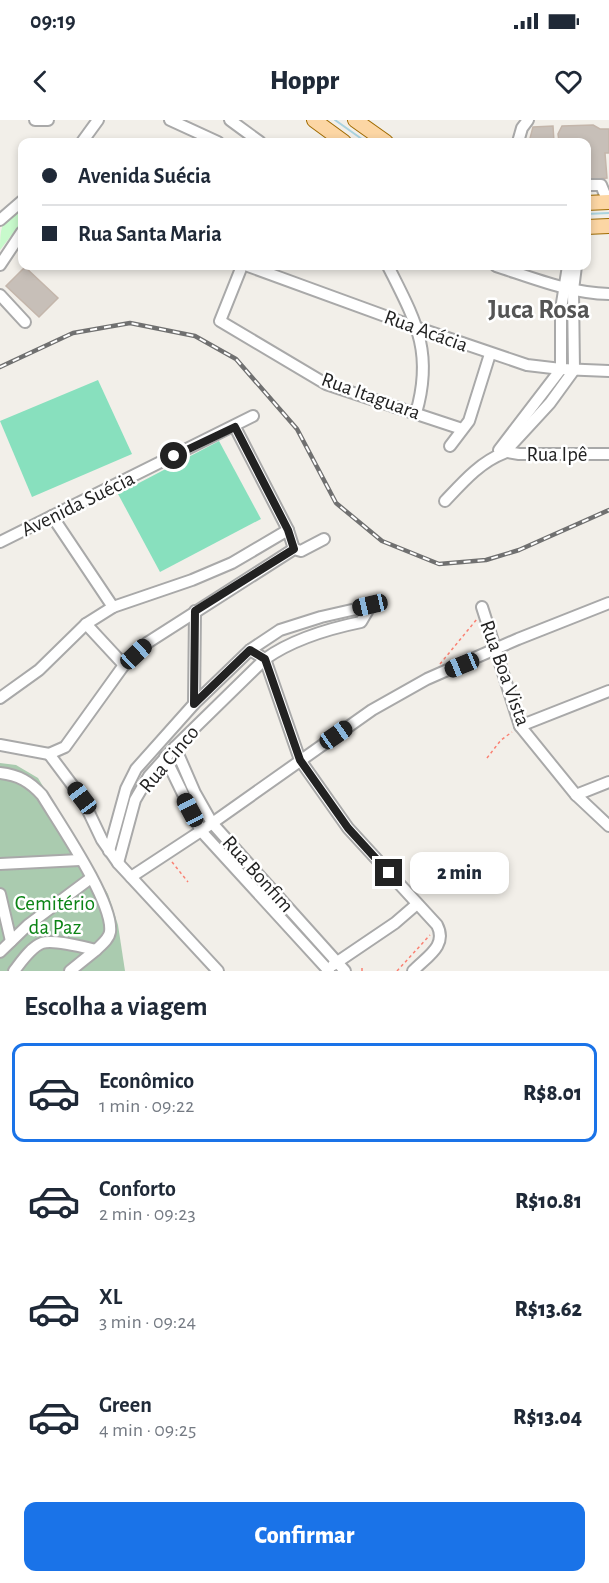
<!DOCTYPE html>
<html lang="pt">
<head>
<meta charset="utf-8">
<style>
	:root { --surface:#fff; --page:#f6f6f7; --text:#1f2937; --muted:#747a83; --line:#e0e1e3; --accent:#1a73e8 }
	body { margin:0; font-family:"Alegreya Sans",sans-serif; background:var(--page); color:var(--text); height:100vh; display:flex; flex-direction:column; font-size:22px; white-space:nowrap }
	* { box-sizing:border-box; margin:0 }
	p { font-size:20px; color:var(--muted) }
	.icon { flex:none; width:33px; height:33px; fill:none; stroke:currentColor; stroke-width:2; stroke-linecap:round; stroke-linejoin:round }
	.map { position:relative; height:851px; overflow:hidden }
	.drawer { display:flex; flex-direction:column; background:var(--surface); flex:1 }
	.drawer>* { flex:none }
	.guide { position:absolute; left:18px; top:18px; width:573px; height:132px; border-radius:12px; box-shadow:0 3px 9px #0003; display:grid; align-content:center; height:132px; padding:0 24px; background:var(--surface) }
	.end { position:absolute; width:27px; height:27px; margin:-14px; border:8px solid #222; background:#fff; box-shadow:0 0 0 3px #fff }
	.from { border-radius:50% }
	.bubble { position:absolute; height:42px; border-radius:12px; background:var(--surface); box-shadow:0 3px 9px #0003; font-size:20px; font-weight:800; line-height:42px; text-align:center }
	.car { position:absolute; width:18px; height:36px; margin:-18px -9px; border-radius:8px; box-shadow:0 0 4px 2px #0007; background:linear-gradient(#222 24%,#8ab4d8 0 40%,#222 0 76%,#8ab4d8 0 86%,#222 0) }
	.guide b { display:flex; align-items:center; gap:21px; height:57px; font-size:22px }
	.guide b+b { border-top:2px solid var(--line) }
	.guide i { width:15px; height:15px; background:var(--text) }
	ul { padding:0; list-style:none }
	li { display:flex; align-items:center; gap:18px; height:99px; margin:0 12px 9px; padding:0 12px; border:3px solid transparent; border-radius:12px }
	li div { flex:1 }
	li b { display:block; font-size:22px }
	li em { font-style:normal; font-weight:800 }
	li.selected { border-color:var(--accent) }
	li>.icon { width:54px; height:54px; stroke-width:1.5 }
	h2 { padding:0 24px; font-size:27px; line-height:72px }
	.action { display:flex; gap:12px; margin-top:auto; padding:12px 24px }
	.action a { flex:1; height:69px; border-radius:12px; background:var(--accent); color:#fff; font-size:24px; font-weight:800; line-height:69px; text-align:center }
	.status { display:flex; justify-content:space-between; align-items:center; height:42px; padding:0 30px; background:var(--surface); direction:ltr }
	.status svg { height:16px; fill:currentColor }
	header { display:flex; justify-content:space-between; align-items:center; height:78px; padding:0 24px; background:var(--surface); font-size:27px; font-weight:800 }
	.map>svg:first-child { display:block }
</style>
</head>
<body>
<div class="status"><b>09:19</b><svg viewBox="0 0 49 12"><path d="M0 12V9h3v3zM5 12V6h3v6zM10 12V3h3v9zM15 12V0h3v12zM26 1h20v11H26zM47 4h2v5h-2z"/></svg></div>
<header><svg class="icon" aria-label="back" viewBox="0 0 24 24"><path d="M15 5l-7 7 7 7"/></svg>Hoppr<svg class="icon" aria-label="heart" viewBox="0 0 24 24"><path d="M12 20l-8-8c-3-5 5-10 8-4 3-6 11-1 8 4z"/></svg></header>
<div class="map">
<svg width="609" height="851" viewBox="0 0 609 851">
	<rect width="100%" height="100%" fill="#f2efe9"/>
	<path fill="#aacbaf" d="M0 643 16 645 38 658 108 774 118 805 125 851H0Z"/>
	<path fill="#c8facc" d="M22 86V102L0 130C0 104 2 101 22 86Z"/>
	<g fill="#88e0be">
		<path d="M98 260 132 334 32 377 0 301Z"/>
		<path d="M219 321 261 399 160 452 118 374Z"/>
	</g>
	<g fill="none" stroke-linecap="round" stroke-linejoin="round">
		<g stroke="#aad3df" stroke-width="2">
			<path d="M335 0 366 22"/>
			<path d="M586 94 609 93"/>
		</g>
	</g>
	<g fill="#c7bfb8" stroke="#c4b6ab" stroke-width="1.5">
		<path d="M593 5 600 9H609V33H605L607 58 586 60V22H559L558 14 562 6Z"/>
		<path d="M553 6 554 22H529L533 7Z"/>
		<path d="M25 147 58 178 39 197 6 166Z"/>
	</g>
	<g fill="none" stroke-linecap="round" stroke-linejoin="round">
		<defs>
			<g id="minor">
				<path d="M35 0H48"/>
				<path d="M170 0 218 22"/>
				<path d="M230 0 260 22"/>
				<path d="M82 22 98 0"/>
				<path d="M518 22 522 8 528 0"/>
				<path d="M586 65H601L608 82"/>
				<path d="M0 100 22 81"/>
				<path d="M0 145 22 112"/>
				<path d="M242 146 220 201 326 264 462 309"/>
				<path d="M248 146 418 208 527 245 561 249 609 251"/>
				<path d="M388 146C415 200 434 231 416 293"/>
				<path d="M496 146C533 158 569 173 609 174"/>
				<path d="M0 175 25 202"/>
				<path d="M235 307 288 410 294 429"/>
				<path d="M450 326 469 301 490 234"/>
				<path d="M499 330 561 249V189L568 146"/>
				<path d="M501 331 519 334H609"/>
				<path d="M445 381C462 363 480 342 504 333L550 283 574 250 573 170 576 146"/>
				<path d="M52 396 113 487"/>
				<path d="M0 422 253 296"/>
				<path d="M482 487 520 606 576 675 609 662"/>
				<path d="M86 504 124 545"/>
				<path d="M250 530 265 539 300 640 348 708 437 805C448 826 426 837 413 851"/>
				<path d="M0 578 39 550 86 504 113 487 192 460 232 443 288 410"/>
				<path d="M194 584 195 491"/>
				<path d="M520 606 609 571"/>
				<path d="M0 625 49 634"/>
				<path d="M175 627 195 673 212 703 345 851"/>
				<path d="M49 634 65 627 124 545 147 523 294 429 301 431 324 419"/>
				<path d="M49 634 82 678 102 720 118 743 218 851"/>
				<path d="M165 637 201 711 329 851"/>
				<path d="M0 653C19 655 30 662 42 675 59 703 114 783 110 812 109 819 101 825 96 830 83 827 53 819 42 823 31 827 21 842 14 851"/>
				<path d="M576 675 609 706"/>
				<path d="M109 731 126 669 136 649 194 584 250 530 280 510 321 497 378 484"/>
				<path d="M118 743 135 680 149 656 175 627 265 539C293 519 327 509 361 502L371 485"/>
				<path d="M0 744 80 740"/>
				<path d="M131 757 201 711 372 590 427 559 518 519 609 483"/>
				<path d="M0 774 11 821"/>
				<path d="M0 832 28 805 91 758"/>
				<path d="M333 845 395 803 417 784"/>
				<path d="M70 851 96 830"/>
			</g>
			<g id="major">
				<path d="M314 0 344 22"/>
				<path d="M355 0 386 22"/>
				<path d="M586 83 609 82"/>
				<path d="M586 107 609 106"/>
			</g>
		</defs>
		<use href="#minor" stroke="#a9a9a9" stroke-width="14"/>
		<use href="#major" stroke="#a06b00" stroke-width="16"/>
		<g stroke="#fa8072" stroke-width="1.5" stroke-dasharray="3 3" stroke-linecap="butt">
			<path d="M440 544 477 499"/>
			<path d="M487 638 501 620 512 612"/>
			<path d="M172 742 188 762"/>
			<path d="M362 848V851"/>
			<path d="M397 851 430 815"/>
		</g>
		<use href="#minor" stroke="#fff" stroke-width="10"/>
		<use href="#major" stroke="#fcd6a4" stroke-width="14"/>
		<defs>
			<path id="rail" d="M0 247 73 213 130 203 195 216 236 239 297 309 336 383 382 421 439 444 486 440 519 430 609 390"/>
		</defs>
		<use href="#rail" stroke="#707070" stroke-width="4.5"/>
		<use href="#rail" stroke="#fff" stroke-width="2" stroke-dasharray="7" stroke-linecap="butt"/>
	</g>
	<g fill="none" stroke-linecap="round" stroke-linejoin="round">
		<path stroke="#222" stroke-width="8" d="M174 336 235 307 288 410 294 429 195 491 194 584 250 530 265 539 300 640 348 708 389 753"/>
	</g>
	<g text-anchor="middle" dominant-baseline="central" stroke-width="5" stroke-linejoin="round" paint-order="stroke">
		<g font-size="21" fill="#222" stroke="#fff">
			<text transform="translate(426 211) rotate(20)">Rua Acácia</text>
			<text transform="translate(371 276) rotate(20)">Rua Itaguara</text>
			<text x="557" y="334">Rua Ipê</text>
			<text transform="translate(78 384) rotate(-26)">Avenida Suécia</text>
			<text transform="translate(505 553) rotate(70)">Rua Boa Vista</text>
			<text transform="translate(169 639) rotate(-50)">Rua Cinco</text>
			<text transform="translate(258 754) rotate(48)">Rua Bonfim</text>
		</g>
		<g font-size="21" fill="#0c8416" stroke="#fff">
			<text x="55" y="783">Cemitério<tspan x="55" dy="24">da Paz</tspan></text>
		</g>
		<g font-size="27" font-weight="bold" fill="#555" stroke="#fff">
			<text x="539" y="189">Juca Rosa</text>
		</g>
	</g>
</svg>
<i class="end from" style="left:174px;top:336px"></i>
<i class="end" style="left:389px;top:753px"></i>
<div class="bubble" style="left:410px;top:732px;width:99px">2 min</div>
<i class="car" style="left:370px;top:485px;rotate:257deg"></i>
<i class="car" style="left:136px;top:534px;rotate:47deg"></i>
<i class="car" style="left:462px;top:545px;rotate:248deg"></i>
<i class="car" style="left:336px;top:615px;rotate:55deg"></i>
<i class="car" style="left:82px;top:678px;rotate:323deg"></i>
<i class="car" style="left:190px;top:690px;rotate:332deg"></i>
<div class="guide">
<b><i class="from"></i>Avenida Suécia</b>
<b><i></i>Rua Santa Maria</b>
</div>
</div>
<section class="drawer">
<h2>Escolha a viagem</h2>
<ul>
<li class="selected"><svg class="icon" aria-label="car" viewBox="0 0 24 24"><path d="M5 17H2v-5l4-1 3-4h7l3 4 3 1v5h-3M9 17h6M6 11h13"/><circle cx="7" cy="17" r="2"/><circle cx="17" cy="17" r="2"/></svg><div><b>Econômico</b><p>1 min · 09:22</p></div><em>R$8.01</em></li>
<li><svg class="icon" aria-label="car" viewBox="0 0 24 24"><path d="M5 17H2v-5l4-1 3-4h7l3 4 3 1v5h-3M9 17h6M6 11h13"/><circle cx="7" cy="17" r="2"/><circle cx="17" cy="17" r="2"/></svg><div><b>Conforto</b><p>2 min · 09:23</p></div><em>R$10.81</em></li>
<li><svg class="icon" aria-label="car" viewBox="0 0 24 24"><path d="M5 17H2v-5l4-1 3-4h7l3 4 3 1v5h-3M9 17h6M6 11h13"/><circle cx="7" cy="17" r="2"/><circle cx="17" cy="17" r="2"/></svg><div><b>XL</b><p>3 min · 09:24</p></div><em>R$13.62</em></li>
<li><svg class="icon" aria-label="car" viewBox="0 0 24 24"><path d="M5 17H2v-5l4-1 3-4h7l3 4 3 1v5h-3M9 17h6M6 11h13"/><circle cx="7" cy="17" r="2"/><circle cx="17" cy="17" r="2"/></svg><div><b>Green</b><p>4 min · 09:25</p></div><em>R$13.04</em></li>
</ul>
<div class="action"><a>Confirmar</a></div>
</section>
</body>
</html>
